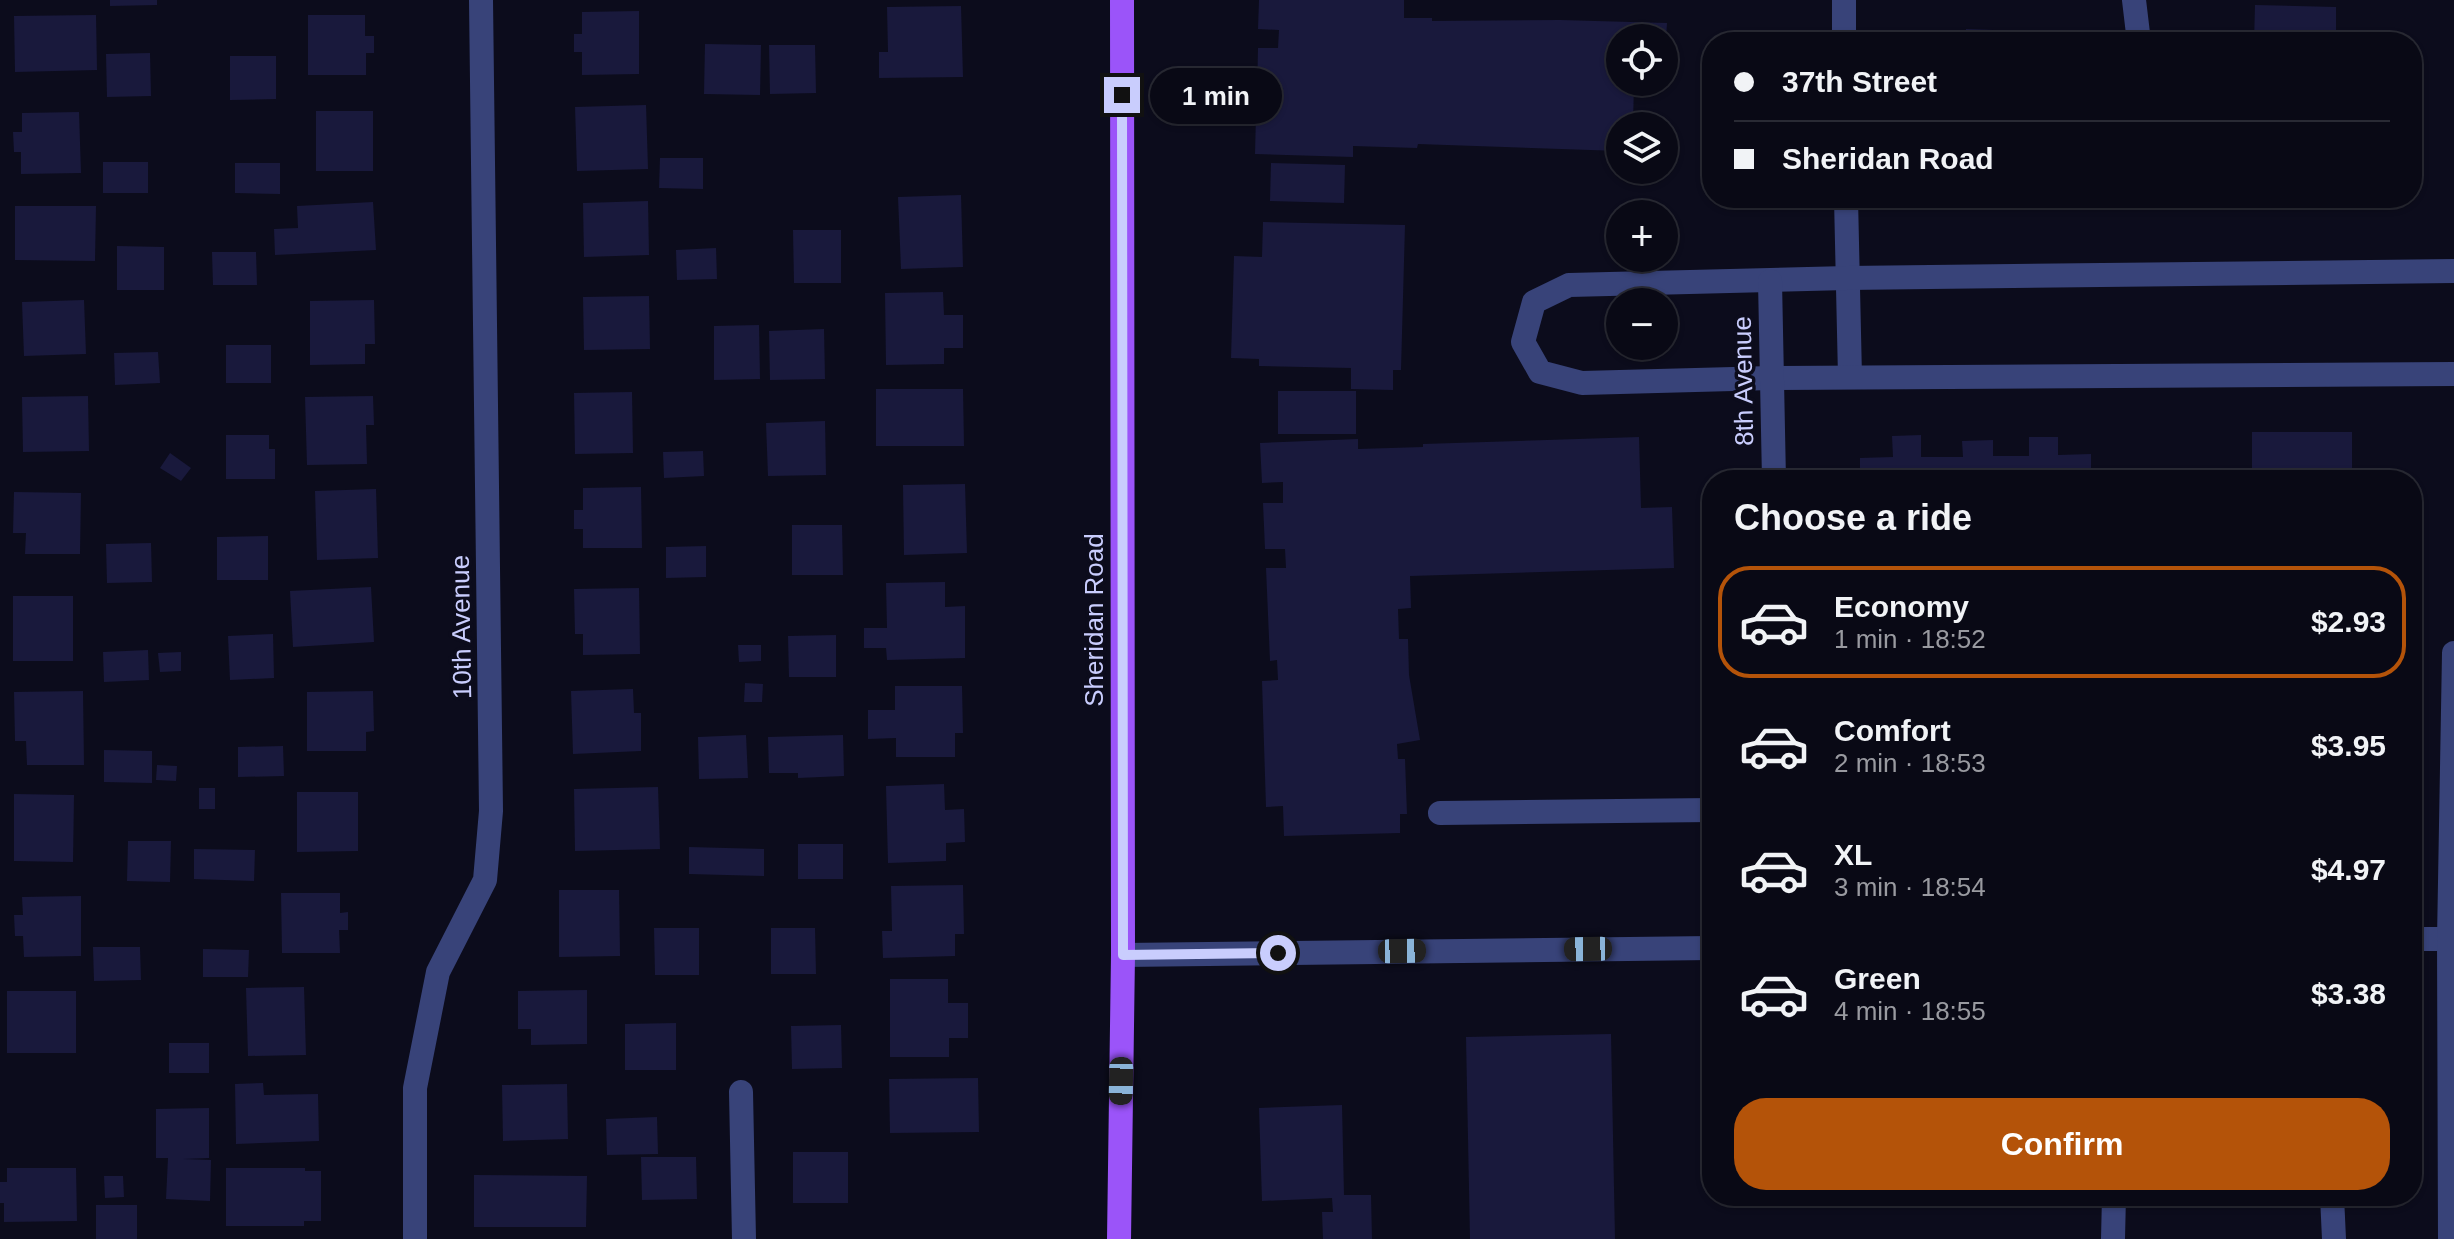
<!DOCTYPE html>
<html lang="en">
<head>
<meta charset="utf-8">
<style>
	:root { --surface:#090915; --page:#171722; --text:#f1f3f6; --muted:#999aa0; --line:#292a34; --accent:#b45309 }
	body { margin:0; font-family:Helvetica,sans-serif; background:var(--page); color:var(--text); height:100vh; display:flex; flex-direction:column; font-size:30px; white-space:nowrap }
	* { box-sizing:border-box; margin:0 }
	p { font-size:26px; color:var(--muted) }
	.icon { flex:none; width:44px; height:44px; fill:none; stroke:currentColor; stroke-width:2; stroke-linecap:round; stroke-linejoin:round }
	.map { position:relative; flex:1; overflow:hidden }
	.details { position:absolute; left:1702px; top:470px; width:720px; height:736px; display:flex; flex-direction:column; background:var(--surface); border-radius:32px; box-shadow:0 2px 6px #0004,0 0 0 2px var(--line) }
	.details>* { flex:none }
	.guide { position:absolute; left:1702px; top:32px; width:720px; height:176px; border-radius:32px; box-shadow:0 2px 6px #0004,0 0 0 2px var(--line); display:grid; align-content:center; height:176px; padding:0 32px; background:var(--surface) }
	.buttons { position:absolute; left:1606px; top:24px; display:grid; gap:16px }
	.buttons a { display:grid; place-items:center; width:72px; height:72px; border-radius:50%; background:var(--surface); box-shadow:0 2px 6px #0004,0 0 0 2px var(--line); font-size:40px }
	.end { position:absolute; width:36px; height:36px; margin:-18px; border:10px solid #c9cdfd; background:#111; box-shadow:0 0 0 4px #111 }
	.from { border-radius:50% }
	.bubble { position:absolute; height:56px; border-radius:28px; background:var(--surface); box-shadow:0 2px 6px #0004,0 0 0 2px var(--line); font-size:26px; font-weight:700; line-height:56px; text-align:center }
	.car { position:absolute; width:24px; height:48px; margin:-24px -12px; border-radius:10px; box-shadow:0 0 6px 2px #0007; background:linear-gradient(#222 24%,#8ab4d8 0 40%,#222 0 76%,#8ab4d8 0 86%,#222 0) }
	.guide b { display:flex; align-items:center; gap:28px; height:76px; font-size:30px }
	.guide b+b { border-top:2px solid var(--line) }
	.guide i { width:20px; height:20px; background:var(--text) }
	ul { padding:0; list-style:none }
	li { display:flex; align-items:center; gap:24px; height:112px; margin:0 16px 12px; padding:0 16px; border:4px solid transparent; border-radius:32px }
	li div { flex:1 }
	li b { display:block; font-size:30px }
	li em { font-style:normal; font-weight:700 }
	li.on { border-color:var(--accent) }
	li>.icon { width:72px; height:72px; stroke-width:1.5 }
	h2 { padding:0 32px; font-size:36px; line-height:96px }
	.button { display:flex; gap:16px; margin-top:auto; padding:16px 32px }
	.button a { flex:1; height:92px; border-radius:32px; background:var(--accent); color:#fff; font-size:32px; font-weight:700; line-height:92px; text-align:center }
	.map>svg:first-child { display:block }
</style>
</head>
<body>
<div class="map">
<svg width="2454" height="1239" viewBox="0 0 2454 1239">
	<rect width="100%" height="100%" fill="#0c0c1c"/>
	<g fill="#19193c">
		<path d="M110 0H157V5L110 6Z"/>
		<path d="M1259 0H1404V18H1432V21L1560 20 1667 23 1666 38H1620V82H1634L1633 126H1620V151L1418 144 1417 148 1353 146V157L1255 154 1256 114 1276 115 1277 94H1257L1258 48H1278L1279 30 1258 29Z"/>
		<path d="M2255 5 2336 7V34H2356V42H2254Z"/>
		<path d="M961 6 963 77 879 78V52H888L887 7Z"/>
		<path d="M639 11V74L582 75V52H574V34H582V12Z"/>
		<path d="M96 15 97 70 15 72 14 16Z"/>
		<path d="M308 15H365V36H374V53H366V75H308Z"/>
		<path d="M1966 29 2046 32 2045 42H1966Z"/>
		<path d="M705 44 761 45 760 95 704 94Z"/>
		<path d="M769 45H815L816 93 770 94Z"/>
		<path d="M150 53 151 96 107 97 106 54Z"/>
		<path d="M230 56H276V99L230 100Z"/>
		<path d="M646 105 648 169 577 171 575 107Z"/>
		<rect x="316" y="111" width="57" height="60"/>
		<path d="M79 112 81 173 21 174V152H14L13 132H22V113Z"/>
		<path d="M660 158H703V189L659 188Z"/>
		<rect x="103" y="162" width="45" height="31"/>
		<path d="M235 163H280V194L235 193Z"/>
		<path d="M1271 163 1345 165 1344 203 1270 201Z"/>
		<path d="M961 195 963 267 901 269 898 197Z"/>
		<path d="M648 201 649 255 584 257 583 203Z"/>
		<path d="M373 202 376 250 275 255 274 229 298 228 297 206Z"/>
		<path d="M15 206H96L95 261 15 260Z"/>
		<path d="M1263 222 1405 225 1401 370H1393V390L1351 389V368L1259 366V359L1231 358 1234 256 1262 257Z"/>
		<path d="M793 230H841V283H794Z"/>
		<path d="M117 246 164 247V290H117Z"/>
		<path d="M716 248 717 279 677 280 676 250Z"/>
		<path d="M212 252H256L257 285H213Z"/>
		<path d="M943 292 944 315H963V348H944V364L886 365 885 293Z"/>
		<path d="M649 296 650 349 584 350 583 297Z"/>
		<path d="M84 300 86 354 24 356 22 302Z"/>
		<path d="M374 300 375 344H365V364L310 365V301Z"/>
		<path d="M759 325 760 379 714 380V326Z"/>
		<path d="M824 329 825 379 770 380 769 331Z"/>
		<rect x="226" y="345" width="45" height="38"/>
		<path d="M158 352 160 383 115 385 114 353Z"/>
		<path d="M876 389H963L964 446H876Z"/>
		<rect x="1278" y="391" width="78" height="43"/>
		<path d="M632 392 633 453 575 454 574 393Z"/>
		<path d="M88 396 89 451 23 452 22 397Z"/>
		<path d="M373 396 374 425H366L367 464 307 465 305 397Z"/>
		<path d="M825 421 826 475 768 476 766 423Z"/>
		<path d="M2252 432H2352V480H2208V472L2252 471Z"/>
		<path d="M226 435H269V449H275V479H226Z"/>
		<path d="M1921 435V457H1963L1962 441 1993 440V456H2029V437H2058V455L2091 454V480H1860V458L1893 457 1892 436Z"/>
		<path d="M1639 437 1641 508 1672 507 1674 568 1410 576 1411 608 1398 609 1399 639H1408L1409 675 1420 740 1397 744 1398 759H1405L1407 814H1400V833L1284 836 1283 806 1266 807 1262 681 1278 680 1277 660 1270 661 1266 568H1286L1285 549H1265L1263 503H1283V482L1262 483 1260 443 1358 439V449L1423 447V444Z"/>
		<path d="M703 451 704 476 664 478 663 452Z"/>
		<path d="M170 453 191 468 181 481 160 468Z"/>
		<path d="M965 484 967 553 904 555 903 485Z"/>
		<path d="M641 487 642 548H583V529H574V510H583V488Z"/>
		<path d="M376 489 378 558 317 560 315 491Z"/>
		<path d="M14 492 81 493 80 554H25L26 533H13Z"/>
		<path d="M792 525H842L843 575H792Z"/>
		<path d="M268 536V580H217V537Z"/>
		<path d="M151 543 152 582 107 583 106 544Z"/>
		<path d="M706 546V577L666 578V547Z"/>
		<path d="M945 582V607L965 606V658L887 660 886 648H864V628H887L886 583Z"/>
		<path d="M371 587 374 642 293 647 290 591Z"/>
		<path d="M639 588 640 654 583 655V634H575L574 589Z"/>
		<rect x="13" y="596" width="60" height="65"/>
		<path d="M273 634 274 678 230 680 228 636Z"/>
		<path d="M836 635V677H789L788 636Z"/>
		<path d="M738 645H761V661L739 662Z"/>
		<path d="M148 650 149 680 104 682 103 652Z"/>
		<path d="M181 652V671L160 672 158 653Z"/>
		<path d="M745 683 763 684 762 702H744Z"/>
		<path d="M895 686H962L963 733H955V757H896V738L868 739V710H895Z"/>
		<path d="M633 689 634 713H641V751L573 754 571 691Z"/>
		<path d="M83 691 84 765H27L26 741H15L14 692Z"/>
		<path d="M373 691 374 731 366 732V751H307V692Z"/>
		<path d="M746 735 748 778 699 779 698 737Z"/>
		<path d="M843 735 844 776 798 778V773H769L768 737Z"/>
		<path d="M283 746 284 776 238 777V747Z"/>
		<path d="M104 750 152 751V783L104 782Z"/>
		<path d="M157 765 177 766 176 781 156 780Z"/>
		<path d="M944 784 945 810 964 809 965 842 946 843V861L888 863 886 786Z"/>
		<path d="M658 787 660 849 575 851 574 789Z"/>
		<rect x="199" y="788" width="16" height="21"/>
		<path d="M297 792H358V851L297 852Z"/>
		<path d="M14 794 74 795 73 862 14 861Z"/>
		<path d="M128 841H171L170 882 127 881Z"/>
		<rect x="798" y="844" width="45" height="35"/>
		<path d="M689 847 764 849V876L689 874Z"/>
		<path d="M194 849 255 850 254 881 194 879Z"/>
		<path d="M963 885 964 934H955V956L883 958 882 931H892L891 886Z"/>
		<path d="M559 890H619L620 956 559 957Z"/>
		<path d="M281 893H340V913L348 912V930H339L340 953H282Z"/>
		<path d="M81 896V956L24 957 23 936H15L14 915H23L22 897Z"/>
		<path d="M654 928H699V975H655Z"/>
		<path d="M771 928H815L816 974H771Z"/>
		<path d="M93 947H140L141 980 94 981Z"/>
		<path d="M203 949 249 950 248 977H203Z"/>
		<path d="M890 979H948V1003H968V1038H949V1057H890Z"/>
		<path d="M304 987 306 1055 248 1056 246 988Z"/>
		<path d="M587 990V1044L531 1045V1029H518V991Z"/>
		<rect x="7" y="991" width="69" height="62"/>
		<path d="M676 1023V1070H625V1024Z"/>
		<path d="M841 1025 842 1068 792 1069 791 1026Z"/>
		<path d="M1611 1034 1615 1239H1470L1466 1037Z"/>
		<rect x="169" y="1043" width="40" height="30"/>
		<path d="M978 1078 979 1132 890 1133 889 1079Z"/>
		<path d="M263 1083 264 1095 318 1094 319 1141 236 1144 235 1084Z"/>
		<path d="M567 1084 568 1139 503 1141 502 1085Z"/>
		<path d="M1342 1105 1344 1195H1371L1372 1239H1323L1322 1212H1333L1332 1198 1262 1201 1259 1108Z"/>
		<path d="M209 1108V1158L183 1159 211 1160 210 1201 166 1199 168 1158H156V1109Z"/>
		<path d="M657 1117 658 1154 607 1155 606 1119Z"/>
		<rect x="793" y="1152" width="55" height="51"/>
		<path d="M641 1157H696L697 1199 642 1200Z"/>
		<path d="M7 1168H76L77 1221 4 1222V1203H0V1182H7Z"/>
		<path d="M226 1168H305V1171H321V1221H304V1226H226Z"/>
		<path d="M474 1175 587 1176 586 1227H474Z"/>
		<path d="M104 1176H123L124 1197 105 1198Z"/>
		<rect x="96" y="1205" width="41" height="34"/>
	</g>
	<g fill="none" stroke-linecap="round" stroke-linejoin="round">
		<g stroke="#384379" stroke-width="24">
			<path d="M1844 0V42"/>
			<path d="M2134 0 2139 42"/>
			<path d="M1846 198 1850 377"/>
			<path d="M2454 271 1847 278 1569 285 1534 302 1523 342 1540 372 1582 383 1771 378 2454 374"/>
			<path d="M1770 281 1774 480"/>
			<path d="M1440 813 1712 810"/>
			<path d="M2412 939H2454"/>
			<path d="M1123 955 1712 948"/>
			<path d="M741 1092 744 1239"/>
			<path d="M2332 1196 2334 1239"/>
			<path d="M415 1239V1088L438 972 485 880 491 811 481 0"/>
			<path d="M2113 1239 2114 1196"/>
			<path d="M2450 1239 2449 939 2454 653"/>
		</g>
		<path stroke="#9b54f9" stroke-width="24" d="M1119 1239 1123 955 1122 0"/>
	</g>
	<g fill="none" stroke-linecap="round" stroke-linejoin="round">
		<path stroke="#c9cdfd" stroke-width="10" d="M1122 95 1123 955 1278 953"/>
	</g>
	<g text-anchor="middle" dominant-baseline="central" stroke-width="7" stroke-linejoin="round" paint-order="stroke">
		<g font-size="26" fill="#c9cdfd" stroke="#0c0c1c">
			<text transform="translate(1743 381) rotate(-91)">8th Avenue</text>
			<text transform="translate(1094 620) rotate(-90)">Sheridan Road</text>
			<text transform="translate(461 627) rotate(-91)">10th Avenue</text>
		</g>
	</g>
</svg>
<div class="buttons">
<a><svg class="icon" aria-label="locate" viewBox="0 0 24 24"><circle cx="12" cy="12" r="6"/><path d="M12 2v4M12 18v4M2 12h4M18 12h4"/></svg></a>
<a><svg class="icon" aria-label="layers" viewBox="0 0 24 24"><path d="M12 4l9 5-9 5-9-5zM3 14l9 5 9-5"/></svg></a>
<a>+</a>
<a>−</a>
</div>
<i class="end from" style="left:1278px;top:953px"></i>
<i class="end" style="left:1122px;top:95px"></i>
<div class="bubble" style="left:1150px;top:68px;width:132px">1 min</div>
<i class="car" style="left:1588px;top:949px;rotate:269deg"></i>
<i class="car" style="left:1402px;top:951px;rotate:89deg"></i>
<i class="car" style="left:1121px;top:1081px;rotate:181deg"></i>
<div class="guide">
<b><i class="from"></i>37th Street</b>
<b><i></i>Sheridan Road</b>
</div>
<section class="details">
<h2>Choose a ride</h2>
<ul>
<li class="on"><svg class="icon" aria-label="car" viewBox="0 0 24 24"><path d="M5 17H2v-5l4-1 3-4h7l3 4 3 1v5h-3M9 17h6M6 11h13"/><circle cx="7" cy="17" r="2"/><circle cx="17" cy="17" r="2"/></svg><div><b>Economy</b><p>1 min · 18:52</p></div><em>$2.93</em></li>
<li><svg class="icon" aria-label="car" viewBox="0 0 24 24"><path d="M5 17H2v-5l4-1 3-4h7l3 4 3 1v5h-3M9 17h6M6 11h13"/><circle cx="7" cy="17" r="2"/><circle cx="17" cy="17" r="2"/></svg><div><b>Comfort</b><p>2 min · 18:53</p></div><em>$3.95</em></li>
<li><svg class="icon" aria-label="car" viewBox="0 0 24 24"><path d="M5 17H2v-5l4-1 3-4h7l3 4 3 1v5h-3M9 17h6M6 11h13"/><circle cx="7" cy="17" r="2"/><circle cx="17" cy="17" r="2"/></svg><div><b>XL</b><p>3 min · 18:54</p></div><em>$4.97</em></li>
<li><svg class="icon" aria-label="car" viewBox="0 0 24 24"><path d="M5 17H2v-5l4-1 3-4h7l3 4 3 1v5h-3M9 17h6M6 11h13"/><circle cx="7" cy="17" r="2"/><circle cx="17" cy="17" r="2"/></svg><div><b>Green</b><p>4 min · 18:55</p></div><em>$3.38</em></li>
</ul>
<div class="button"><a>Confirm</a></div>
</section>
</div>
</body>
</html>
